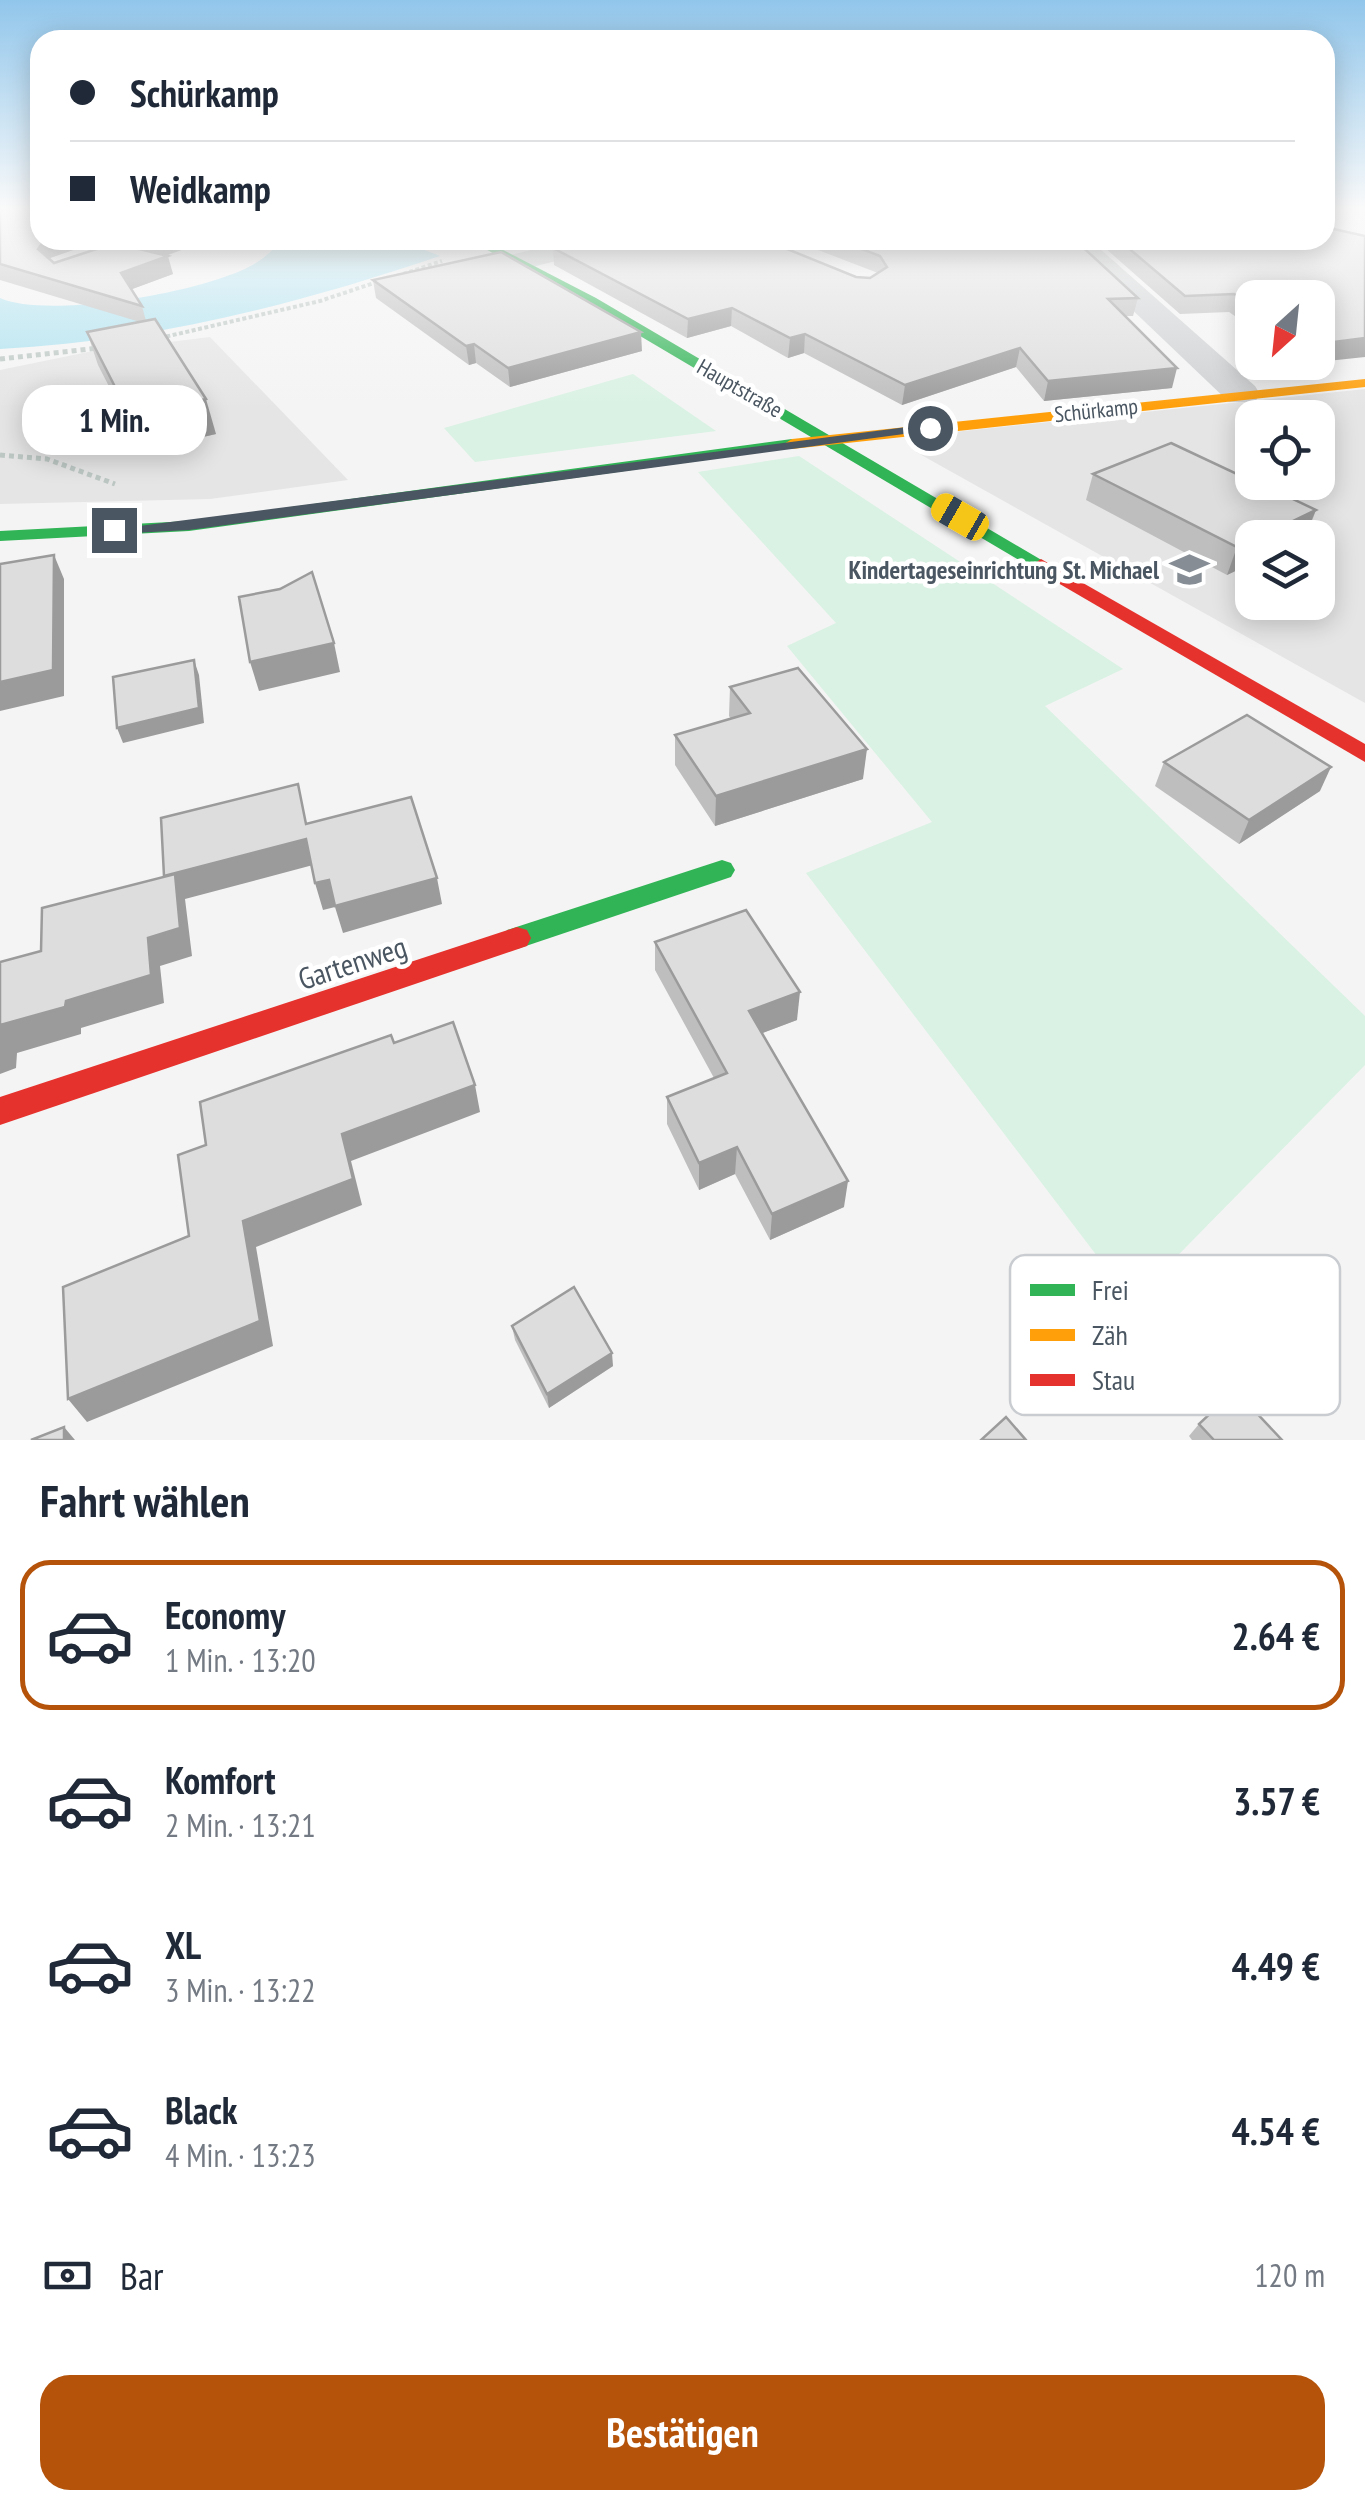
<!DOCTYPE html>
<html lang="de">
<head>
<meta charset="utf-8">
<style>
	:root { --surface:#fff; --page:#f2f2f3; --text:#1f2937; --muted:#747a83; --line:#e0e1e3; --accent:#b45309 }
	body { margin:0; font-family:"PT Sans Narrow",sans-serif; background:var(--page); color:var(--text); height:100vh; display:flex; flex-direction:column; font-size:38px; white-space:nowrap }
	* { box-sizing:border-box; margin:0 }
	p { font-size:32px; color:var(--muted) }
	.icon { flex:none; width:55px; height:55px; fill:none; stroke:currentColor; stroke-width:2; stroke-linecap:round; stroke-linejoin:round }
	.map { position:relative; height:1440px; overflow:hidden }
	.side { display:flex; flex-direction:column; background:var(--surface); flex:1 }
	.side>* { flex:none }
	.banner { position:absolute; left:30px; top:30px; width:1305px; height:220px; border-radius:30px; box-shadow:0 5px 25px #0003; display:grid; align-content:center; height:220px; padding:0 40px; background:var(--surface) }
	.needle { width:65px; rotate:207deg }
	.controls { position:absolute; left:1235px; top:280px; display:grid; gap:20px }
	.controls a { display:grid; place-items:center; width:100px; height:100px; border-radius:20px; background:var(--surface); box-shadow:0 5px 25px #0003; font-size:50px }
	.end { position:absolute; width:45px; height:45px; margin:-22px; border:12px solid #4a5661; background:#fff; box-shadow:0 0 0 5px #fff }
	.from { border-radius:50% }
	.bubble { position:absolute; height:70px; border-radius:30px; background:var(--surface); box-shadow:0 5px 25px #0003; font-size:32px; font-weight:700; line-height:70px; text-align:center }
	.car { position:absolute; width:30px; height:60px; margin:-30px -15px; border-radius:12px; box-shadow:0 0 8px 2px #0007; background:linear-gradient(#f5c518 24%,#345 0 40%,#f5c518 0 76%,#345 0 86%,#f5c518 0) }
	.banner b { display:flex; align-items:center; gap:35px; height:95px; font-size:38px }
	.banner b+b { border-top:2px solid var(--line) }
	.banner i { width:25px; height:25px; background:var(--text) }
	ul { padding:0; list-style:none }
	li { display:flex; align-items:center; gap:30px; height:150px; margin:0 20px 15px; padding:0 20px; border:5px solid transparent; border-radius:30px }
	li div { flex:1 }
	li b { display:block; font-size:38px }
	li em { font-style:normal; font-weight:700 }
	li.active { border-color:var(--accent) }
	li>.icon { width:90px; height:90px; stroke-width:1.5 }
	h2 { padding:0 40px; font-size:45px; line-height:120px }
	.pay { display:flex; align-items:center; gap:25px; height:110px; padding:0 40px; font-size:38px }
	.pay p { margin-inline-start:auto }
	.primary-button { display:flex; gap:20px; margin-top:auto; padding:20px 40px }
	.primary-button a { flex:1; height:115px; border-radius:30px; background:var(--accent); color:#fff; font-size:40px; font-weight:700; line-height:115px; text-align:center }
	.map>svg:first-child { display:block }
</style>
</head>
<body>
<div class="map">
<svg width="1365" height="1440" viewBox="0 0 1365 1440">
	<rect width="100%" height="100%" fill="#f4f4f4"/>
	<g fill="#e6e5e6" fill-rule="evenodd">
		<path d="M210 337 348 480 210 499 0 504V370L88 352Z"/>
		<path d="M1365 389V703L916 452 941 443 935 434ZM1252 418H1318V482H1252ZM1252 538H1318V602H1252Z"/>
	</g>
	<g fill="#d9f2e3">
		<path d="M633 374 716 431 475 462 444 428Z"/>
		<path d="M799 456 1123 669 1045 706 1365 1016V1065L1132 1302 806 873 932 822 787 646 836 623 698 472Z"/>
	</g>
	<path fill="#aee2f0" d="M282 240H399L440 256C295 305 154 341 0 349V298C49 320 215 291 259 261 267 256 275 247 282 240Z"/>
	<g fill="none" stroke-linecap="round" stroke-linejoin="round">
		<g stroke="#bcc7c4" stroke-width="4" stroke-dasharray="4 2.5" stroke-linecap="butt">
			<path d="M397 276 442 261"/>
			<path d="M160 338 320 301 380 281"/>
		</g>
		<g stroke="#bcc7c4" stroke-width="5" stroke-dasharray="5 4" stroke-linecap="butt">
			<path d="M0 359 99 348"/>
			<path d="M0 455 47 459 115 484"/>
		</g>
		<g fill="#ced0d2" fill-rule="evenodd">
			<path d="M570 240H618L614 246 517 271 502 262 507 256Z"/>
			<path d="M1059 240H1090L1255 386 1260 394 1255 402H1229Z"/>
		</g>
		<g fill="#30b455" fill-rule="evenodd">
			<path d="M469 240H484L596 298 1050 565 1048 569H1034L586 304Z"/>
			<path d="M792 439 800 444 798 447 189 531 0 541V531L189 521Z"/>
			<path d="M722 860 731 863 735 870 731 877 517 949 507 946 503 938 507 930Z"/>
		</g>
		<path fill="#ff9f0a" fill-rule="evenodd" d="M1365 379V387L792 449 784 444 792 439Z"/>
		<g fill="#e5322d" fill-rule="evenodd">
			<path d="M1041 559 1365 744V762L1034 569 1032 565Z"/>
			<path d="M517 927 527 930 531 938 527 946 0 1125V1097Z"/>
		</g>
	</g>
	<g fill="#bebebf">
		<path d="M0 211 40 240H102L50 258 54 263 124 240H208L166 256 173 274 132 289 142 306 146 321 216 434 142 451 98 365 87 332 140 322 0 280Z"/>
		<path d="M792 240H1075L1138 298 1133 316H1125L1172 388 1044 401 1016 367 902 405 804 353 788 358 731 326 687 338 554 265 553 248 870 278 878 273Z"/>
		<path d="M1096 240H1325L1318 298H1252V328L1229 312 1180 314Z"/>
		<path d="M373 280 642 351 510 387 476 363 469 365 376 298Z"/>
		<path d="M1093 474 1316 510 1306 537 1252 538V563L1227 575 1086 500Z"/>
		<path d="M730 687 863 779 715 826 675 765V735L731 719 729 716Z"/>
		<path d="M1164 762 1320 791 1239 844 1155 786Z"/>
		<path d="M655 942 797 1020 762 1033 844 1207 770 1240 735 1174 699 1190 667 1124V1097L714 1078 655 970Z"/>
		<path d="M512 1326 613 1366 549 1408 515 1340Z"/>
		<path d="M1199 1424 1282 1440H1192L1189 1436Z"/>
	</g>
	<g fill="#9b9b9b">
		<path d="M48 240H102L50 258 38 249 44 241Z"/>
		<path d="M157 240H208L140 265 135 248Z"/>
		<path d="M168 256 173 274 127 291 121 273Z"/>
		<path d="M732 308 731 326 687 338 688 319Z"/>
		<path d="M641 332 642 351 510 387 508 368Z"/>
		<path d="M805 334 804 353 788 358 790 338Z"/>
		<path d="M1365 338V357L1318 362V344Z"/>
		<path d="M474 344 476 363 469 365 466 346Z"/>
		<path d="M1020 348 1016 367 902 405 905 385Z"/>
		<path d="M1177 368 1172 388 1044 401 1048 381Z"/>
		<path d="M206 399 216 434 142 451 130 416Z"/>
		<path d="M1316 510 1304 538H1258Z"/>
		<path d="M1252 540V563L1227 575 1237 547Z"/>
		<path d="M54 555 64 579V696L0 711V682Z"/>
		<path d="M334 643 340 672 259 691 250 662Z"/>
		<path d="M194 660 199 675 204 723 123 743 117 728Z"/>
		<path d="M867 749 863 779 715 826 716 796Z"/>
		<path d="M1331 767 1320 791 1239 844 1249 820Z"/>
		<path d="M306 839 313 865 185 899 192 956 160 966 164 1003 81 1028V1034L17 1053 16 1068 0 1074V1025L66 1001 148 938 180 928 164 876Z"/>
		<path d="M437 878 442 904 343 933 335 907 323 910 315 883 329 880Z"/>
		<path d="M800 992 797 1020 747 1039 749 1011Z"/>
		<path d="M475 1085 480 1112 351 1161 362 1205 256 1247 273 1346 87 1422 68 1399 243 1221 342 1134Z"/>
		<path d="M737 1147 735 1174 699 1190V1163Z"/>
		<path d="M848 1181 844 1207 770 1240 772 1214Z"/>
		<path d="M612 1353 613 1366 549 1408 547 1394Z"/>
		<path d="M64 1427 75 1440H64Z"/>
	</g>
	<g fill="#ddddde" stroke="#9b9b9b" stroke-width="2.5">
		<path d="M13 207H40V240H48L44 241 38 249 54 263 124 240H157L135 248 168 256 121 273 142 306 0 264V211Z"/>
		<path d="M1325 227 1365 236V338L1318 344V298H1252V305L1234 294 1185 296 1119 240H1325Z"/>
		<path d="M585 240H765L856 277 870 278 887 267 880 256 838 240H1075L1138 298 1108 299 1177 368 1048 381 1020 348 905 385 805 334 790 338 732 308 688 319 553 248Z"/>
		<path d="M501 252 641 332 508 368 474 344 466 346 373 280Z"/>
		<path d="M155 319 206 399 130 416 87 332Z"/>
		<path d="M1171 443 1252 481V482H1257L1316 510 1258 538H1252V540L1237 547 1093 474Z"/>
		<path d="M54 555 53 670 0 682V564Z"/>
		<path d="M312 572 334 643 250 662 239 597 280 589Z"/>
		<path d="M194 660 199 708 117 728 113 677Z"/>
		<path d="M798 668 867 749 716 796 675 735 750 713 730 687Z"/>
		<path d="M1247 715 1331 767 1249 820 1164 762Z"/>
		<path d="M298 784 306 824 411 797 437 878 335 906 329 880 315 883 306 839 164 876 161 818Z"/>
		<path d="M175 874 180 928 148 938 151 975 66 1001 65 1007 0 1025V962L41 951 42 908Z"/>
		<path d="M746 910 800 992 749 1011 848 1181 772 1214 737 1147 699 1163 667 1097 727 1073 655 942Z"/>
		<path d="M453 1022 475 1085 342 1134 353 1179 243 1221 260 1321 68 1399 63 1287 189 1236 178 1155 206 1145 200 1102 391 1035 394 1043Z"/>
		<path d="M574 1287 612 1353 547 1394 512 1326Z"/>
		<path d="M1235 1390 1282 1440H1214L1199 1424Z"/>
		<path d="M1006 1417 1026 1440H981Z"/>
		<path d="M64 1427V1440H31Z"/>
	</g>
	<linearGradient id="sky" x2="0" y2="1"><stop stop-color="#91c6eb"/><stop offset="0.51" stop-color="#fafafa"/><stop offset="1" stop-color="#fafafa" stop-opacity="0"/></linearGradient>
	<rect width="1365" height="409" fill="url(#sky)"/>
	<path fill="#4a5661" d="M930 424 934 430 189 530 114 534 108 530Z"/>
	<defs>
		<symbol id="school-bare" viewBox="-9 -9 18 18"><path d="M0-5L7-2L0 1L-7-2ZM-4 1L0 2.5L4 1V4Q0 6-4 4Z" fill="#868d94" stroke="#fff" stroke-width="2.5" paint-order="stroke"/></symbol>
	</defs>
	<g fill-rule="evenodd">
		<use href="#school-bare" x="1162" y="542" width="55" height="55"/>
	</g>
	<g text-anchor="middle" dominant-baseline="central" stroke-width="9" stroke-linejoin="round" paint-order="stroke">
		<g font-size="22" fill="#4a5661" stroke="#fff">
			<text transform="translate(740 388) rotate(30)">Hauptstraße</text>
			<text transform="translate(1096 410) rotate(-6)">Schürkamp</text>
		</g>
		<g font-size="25" font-weight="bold" fill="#4a5661" stroke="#fff" text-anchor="end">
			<text x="1159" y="570">Kindertageseinrichtung St. Michael</text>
		</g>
		<g font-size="30" fill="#4a5661" stroke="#fff">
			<text transform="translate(352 962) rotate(-18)">Gartenweg</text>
		</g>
	</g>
	<rect x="1010" y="1255" width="330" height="160" rx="15" fill="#fff" stroke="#c9ccd0" stroke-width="2.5"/>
	<rect x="1030" y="1284" width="45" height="12" fill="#30b455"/>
	<rect x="1030" y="1329" width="45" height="12" fill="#ff9f0a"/>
	<rect x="1030" y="1374" width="45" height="12" fill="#e5322d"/>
	<g font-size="28" fill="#4a5661">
		<text x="1092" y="1300">Frei</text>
		<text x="1092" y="1345">Zäh</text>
		<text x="1092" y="1390">Stau</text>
	</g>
</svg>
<div class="controls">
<a><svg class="needle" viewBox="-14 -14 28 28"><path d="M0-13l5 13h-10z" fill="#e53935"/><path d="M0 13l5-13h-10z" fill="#747a83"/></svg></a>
<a><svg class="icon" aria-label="locate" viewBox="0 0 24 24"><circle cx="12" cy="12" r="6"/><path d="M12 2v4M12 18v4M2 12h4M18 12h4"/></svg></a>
<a><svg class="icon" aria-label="layers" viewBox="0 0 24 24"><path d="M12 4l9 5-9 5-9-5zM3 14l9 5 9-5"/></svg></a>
</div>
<i class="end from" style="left:930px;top:428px"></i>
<i class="end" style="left:114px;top:530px"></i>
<div class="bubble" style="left:22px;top:385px;width:185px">1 Min.</div>
<i class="car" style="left:960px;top:517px;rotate:300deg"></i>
<div class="banner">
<b><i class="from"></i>Schürkamp</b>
<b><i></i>Weidkamp</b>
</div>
</div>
<section class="side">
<h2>Fahrt wählen</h2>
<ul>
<li class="active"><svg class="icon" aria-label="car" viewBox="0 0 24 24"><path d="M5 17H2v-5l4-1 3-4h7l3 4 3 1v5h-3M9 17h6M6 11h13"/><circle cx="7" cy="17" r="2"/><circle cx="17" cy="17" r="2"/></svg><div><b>Economy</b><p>1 Min. · 13:20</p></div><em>2.64 €</em></li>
<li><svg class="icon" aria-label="car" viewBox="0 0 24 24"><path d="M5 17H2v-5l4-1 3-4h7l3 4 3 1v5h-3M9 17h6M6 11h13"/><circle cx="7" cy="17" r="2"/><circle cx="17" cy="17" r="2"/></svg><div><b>Komfort</b><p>2 Min. · 13:21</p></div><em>3.57 €</em></li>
<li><svg class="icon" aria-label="car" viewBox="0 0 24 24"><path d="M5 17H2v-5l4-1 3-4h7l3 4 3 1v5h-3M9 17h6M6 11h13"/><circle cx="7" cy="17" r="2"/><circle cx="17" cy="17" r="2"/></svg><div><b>XL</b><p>3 Min. · 13:22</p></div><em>4.49 €</em></li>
<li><svg class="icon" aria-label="car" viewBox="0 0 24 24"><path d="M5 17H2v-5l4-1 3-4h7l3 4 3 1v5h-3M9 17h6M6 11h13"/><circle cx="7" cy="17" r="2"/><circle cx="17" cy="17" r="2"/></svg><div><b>Black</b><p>4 Min. · 13:23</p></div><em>4.54 €</em></li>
</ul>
<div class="pay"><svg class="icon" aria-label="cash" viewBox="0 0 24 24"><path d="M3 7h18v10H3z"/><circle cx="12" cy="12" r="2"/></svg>Bar<p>120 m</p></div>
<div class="primary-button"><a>Bestätigen</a></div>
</section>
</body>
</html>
